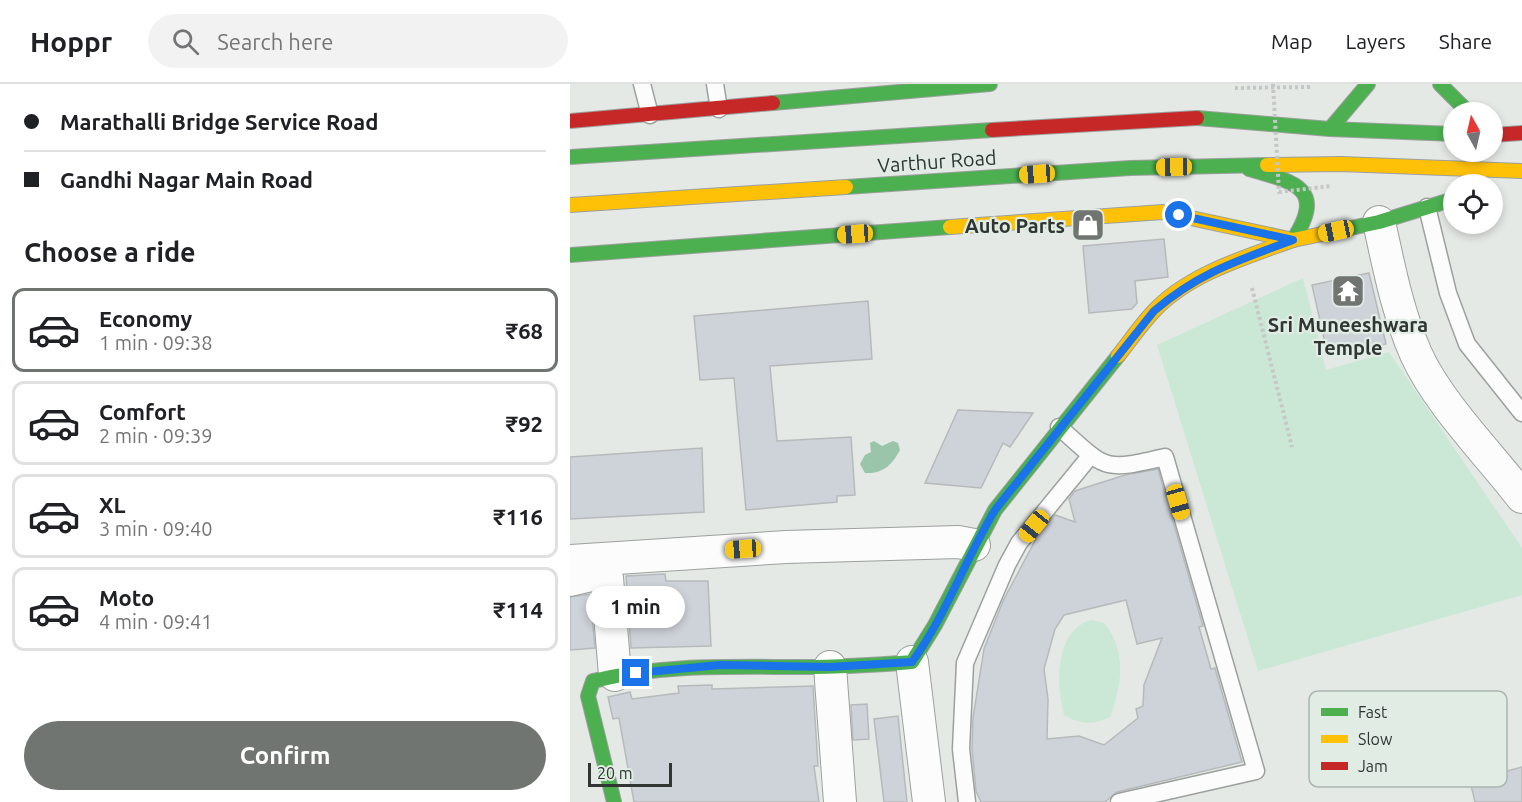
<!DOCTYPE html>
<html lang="en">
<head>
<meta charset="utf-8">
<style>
	:root { --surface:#fff; --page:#f2f2f2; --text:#202124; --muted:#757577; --line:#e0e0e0; --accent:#707572 }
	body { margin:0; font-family:Ubuntu,sans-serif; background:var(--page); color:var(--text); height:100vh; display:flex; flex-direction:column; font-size:22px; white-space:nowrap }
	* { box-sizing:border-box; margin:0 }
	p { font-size:20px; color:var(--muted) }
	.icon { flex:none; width:33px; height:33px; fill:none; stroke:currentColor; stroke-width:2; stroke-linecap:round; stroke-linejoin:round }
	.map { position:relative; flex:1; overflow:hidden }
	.drawer { display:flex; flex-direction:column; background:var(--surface); width:570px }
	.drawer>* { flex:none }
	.hud { display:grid; align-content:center; height:132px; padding:0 24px; background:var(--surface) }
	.needle { width:39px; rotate:352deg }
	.buttons { position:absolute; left:873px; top:18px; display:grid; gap:12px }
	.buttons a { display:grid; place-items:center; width:60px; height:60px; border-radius:50%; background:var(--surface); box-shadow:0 3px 9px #0003; font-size:30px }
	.scale { position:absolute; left:18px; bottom:15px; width:84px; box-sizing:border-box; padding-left:6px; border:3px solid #313633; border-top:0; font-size:16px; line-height:21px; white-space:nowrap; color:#313633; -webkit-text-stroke:4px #e1ece5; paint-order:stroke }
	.end { position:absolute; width:27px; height:27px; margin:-14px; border:8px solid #1a73e8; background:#fff; box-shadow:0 0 0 3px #fff }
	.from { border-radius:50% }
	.bubble { position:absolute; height:42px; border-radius:21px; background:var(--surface); box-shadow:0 3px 9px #0003; font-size:20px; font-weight:600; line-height:42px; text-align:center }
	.car { position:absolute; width:18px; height:36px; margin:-18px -9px; border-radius:8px; box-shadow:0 0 4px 2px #0007; background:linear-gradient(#f5c518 24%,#345 0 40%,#f5c518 0 76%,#345 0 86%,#f5c518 0) }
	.hud b { display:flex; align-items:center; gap:21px; height:57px; font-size:22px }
	.hud b+b { border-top:2px solid var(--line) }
	.hud i { width:15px; height:15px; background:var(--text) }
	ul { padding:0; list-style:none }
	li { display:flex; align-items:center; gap:18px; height:84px; margin:0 12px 9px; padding:0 12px; border:3px solid var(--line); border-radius:12px }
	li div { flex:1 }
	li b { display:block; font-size:22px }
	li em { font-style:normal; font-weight:600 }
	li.current { border-color:var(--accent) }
	li>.icon { width:54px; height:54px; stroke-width:1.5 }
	h2 { padding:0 24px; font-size:27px; line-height:72px }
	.action { display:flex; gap:12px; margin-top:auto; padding:12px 24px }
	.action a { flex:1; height:69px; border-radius:36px; background:var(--accent); color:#fff; font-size:24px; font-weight:600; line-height:69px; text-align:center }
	header { display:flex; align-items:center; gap:36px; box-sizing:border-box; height:84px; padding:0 30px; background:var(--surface); border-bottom:2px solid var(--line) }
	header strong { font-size:28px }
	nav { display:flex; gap:33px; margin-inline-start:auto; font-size:21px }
	.search { width:420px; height:54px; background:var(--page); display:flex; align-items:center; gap:15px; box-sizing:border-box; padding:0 21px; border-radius:33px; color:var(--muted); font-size:22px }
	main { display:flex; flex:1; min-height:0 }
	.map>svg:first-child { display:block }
</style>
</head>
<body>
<header>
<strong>Hoppr</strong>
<div class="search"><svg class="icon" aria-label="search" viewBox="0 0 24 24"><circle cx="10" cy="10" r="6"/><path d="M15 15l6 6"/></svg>Search here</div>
<nav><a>Map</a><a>Layers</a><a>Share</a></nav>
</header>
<main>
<section class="drawer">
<div class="hud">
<b><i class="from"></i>Marathalli Bridge Service Road</b>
<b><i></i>Gandhi Nagar Main Road</b>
</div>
<h2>Choose a ride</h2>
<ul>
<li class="current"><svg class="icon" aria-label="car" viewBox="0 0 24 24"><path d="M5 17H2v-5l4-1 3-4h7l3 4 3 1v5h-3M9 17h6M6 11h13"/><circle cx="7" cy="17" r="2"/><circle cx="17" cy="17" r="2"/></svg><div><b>Economy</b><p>1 min · 09:38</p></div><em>₹68</em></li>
<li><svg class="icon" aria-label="car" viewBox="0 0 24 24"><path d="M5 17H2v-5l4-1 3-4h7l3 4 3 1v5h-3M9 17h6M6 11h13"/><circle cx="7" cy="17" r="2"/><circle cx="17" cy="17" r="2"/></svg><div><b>Comfort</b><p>2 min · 09:39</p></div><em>₹92</em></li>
<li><svg class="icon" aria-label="car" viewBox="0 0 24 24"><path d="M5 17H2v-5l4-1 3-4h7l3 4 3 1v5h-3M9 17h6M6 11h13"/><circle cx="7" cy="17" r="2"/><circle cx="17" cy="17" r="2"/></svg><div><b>XL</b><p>3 min · 09:40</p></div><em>₹116</em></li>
<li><svg class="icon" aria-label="car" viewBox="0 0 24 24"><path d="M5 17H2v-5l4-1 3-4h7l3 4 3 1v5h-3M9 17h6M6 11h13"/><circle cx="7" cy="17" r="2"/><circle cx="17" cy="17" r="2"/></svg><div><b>Moto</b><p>4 min · 09:41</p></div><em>₹114</em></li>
</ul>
<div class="action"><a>Confirm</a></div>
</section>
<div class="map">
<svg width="952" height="718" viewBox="0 0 952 718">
	<rect width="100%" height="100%" fill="#e4e9e6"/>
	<g fill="#cbe8d6">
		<path d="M733 194 756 286 819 268 952 464V511L688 587 587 261Z"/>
		<path d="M521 536 534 539C557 566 552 601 540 633 524 641 510 641 494 631 486 601 484 547 521 536Z"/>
	</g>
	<path fill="#9bc5aa" d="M304 357 312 362 323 357 328 359 330 366C322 381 313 390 295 389L290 380 295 371 301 368 300 359Z"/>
	<g fill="#ced2d9" stroke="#b7babb" stroke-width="1.5" fill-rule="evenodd">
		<path d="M594 155 598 193 565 197 567 219 562 225 519 229 513 162Z"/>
		<path d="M799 189 816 260 758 272 742 201Z"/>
		<path d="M298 217 302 275 200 282 207 357 281 353 285 411 267 412V418L176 426 164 294 130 296 124 232Z"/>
		<path d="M388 326 463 329 440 363 433 359 411 404 355 399Z"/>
		<path d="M132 364 134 428 0 435V373Z"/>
		<path d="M588 385 633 542 629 543 641 585 645 584 672 678 547 708 535 718H411L406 707 402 665 403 634 414 565 433 517 467 453 485 431 505 438 499 415 505 407 555 391ZM556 516 567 560 592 554 574 601 573 622 566 625 568 634 534 661 509 652 477 655 478 615 474 585 485 545 494 531Z"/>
		<path d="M95 490 96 497H138L141 562 61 564 56 492Z"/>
		<path d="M20 510 25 564 0 566V513Z"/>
		<path d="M142 601V605L243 602 248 682H244L249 718H64L49 634 43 635 38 613 60 608 62 615 109 609 108 602Z"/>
		<path d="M297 620 299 655 283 656 281 621Z"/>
		<path d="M328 632 337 718H314L304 635Z"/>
		<path d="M952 683V718H905L900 697Z"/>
	</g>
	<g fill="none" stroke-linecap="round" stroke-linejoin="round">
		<defs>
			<g id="lane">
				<path d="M72 0 80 31"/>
				<path d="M145 0 149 25"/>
				<path d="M857 123 878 209 897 260 952 329"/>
				<path d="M489 343C536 385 532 388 595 373L686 687 549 718"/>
				<path d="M397 718 391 665 395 579 437 481 449 459 521 371"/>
			</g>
			<g id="street">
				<path d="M809 138C819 183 827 227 846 270 868 319 919 370 952 413"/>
				<path d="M0 477 216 463 388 458 404 461"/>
				<path d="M0 496 30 489 37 494 45 591"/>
				<path d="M342 578 359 718"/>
				<path d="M260 583 270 718"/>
			</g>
			<g id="fast">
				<path d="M870 0 898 28"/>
				<path d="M203 19 420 0"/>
				<path d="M627 34 760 45 884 50"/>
				<path d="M760 45 798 0"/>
				<path d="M0 73 422 46"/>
				<path d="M679 85C724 98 757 104 723 156"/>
				<path d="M276 103 560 84 697 81"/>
				<path d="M757 149 809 138 884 115"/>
				<path d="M0 171 380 143"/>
				<path d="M44 718 18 612 23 597C93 580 161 583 232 583 269 583 305 581 342 578L365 541 425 426 548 272"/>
			</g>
			<g id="slow">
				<path d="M697 81 771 80 952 87"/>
				<path d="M0 121 276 103"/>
				<path d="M380 143 593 128 723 156 757 149"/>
				<path d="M548 272C559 258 570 242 583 228 618 190 676 173 723 156"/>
			</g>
			<g id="jam">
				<path d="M0 37 203 19"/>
				<path d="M422 46 627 34"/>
				<path d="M922 51 952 49"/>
			</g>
		</defs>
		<use href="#lane" stroke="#9ca09e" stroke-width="19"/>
		<use href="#street" stroke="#9ca09e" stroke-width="34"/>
		<use href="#fast" stroke="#9ca09e" stroke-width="16"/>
		<use href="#slow" stroke="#9ca09e" stroke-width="16"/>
		<use href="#jam" stroke="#9ca09e" stroke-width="16"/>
		<g stroke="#c5c7c6" stroke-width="4" stroke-dasharray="3 3" stroke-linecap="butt">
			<path d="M665 4 740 3V0"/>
			<path d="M682 204 722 363"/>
		</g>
		<use href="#lane" stroke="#fbfcfb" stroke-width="16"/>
		<use href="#street" stroke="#fbfcfb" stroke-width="32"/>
		<use href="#fast" stroke="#4caf50" stroke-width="14"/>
		<use href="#slow" stroke="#ffc107" stroke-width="14"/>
		<use href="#jam" stroke="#c62828" stroke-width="14"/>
		<path stroke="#c5c7c6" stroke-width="4" stroke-dasharray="3 3" stroke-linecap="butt" d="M703 0 709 108 761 102"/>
	</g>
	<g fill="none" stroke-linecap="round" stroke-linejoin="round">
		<path stroke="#1a73e8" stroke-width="8" d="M66 589 150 581 260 583 342 578C376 531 395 476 425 426L584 227C630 188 667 177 723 156L609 131"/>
	</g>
	<defs>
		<symbol id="shop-square" viewBox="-11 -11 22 22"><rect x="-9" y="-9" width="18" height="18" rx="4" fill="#707572" stroke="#e1ece5"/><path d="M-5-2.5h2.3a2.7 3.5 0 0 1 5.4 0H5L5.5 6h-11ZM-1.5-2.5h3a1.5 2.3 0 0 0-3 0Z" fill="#fff"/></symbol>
		<symbol id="temple-square" viewBox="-11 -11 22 22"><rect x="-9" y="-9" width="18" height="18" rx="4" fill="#707572" stroke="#e1ece5"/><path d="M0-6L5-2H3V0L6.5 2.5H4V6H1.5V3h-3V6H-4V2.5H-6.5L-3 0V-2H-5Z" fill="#fff"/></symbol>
	</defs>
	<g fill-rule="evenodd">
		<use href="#shop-square" x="499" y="122" width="38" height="38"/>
		<use href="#temple-square" x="759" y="188" width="38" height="38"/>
	</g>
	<g text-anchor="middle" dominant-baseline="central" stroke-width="4.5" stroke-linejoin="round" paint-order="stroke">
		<g font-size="20" fill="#313633" stroke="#e1ece5">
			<text transform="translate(367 77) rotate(-4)">Varthur Road</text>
		</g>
		<g font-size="20" font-weight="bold" fill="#313633" stroke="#e1ece5" text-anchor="end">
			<text x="495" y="141">Auto Parts</text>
			<text x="778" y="240" text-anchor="middle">Sri Muneeshwara<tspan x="778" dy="23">Temple</tspan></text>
		</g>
	</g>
	<rect x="739" y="607" width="198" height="96" rx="9" fill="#e1ece5" stroke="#acb5b0" stroke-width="1.5"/>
	<rect x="751" y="624" width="27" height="8" fill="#4caf50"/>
	<rect x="751" y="651" width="27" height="8" fill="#ffc107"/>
	<rect x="751" y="678" width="27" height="8" fill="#c62828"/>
	<g font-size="16" fill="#313633">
		<text x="788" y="634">Fast</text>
		<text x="788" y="661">Slow</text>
		<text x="788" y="688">Jam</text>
	</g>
</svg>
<div class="buttons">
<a><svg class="needle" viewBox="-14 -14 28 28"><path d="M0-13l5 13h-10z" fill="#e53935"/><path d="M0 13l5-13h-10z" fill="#757577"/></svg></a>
<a><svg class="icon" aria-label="locate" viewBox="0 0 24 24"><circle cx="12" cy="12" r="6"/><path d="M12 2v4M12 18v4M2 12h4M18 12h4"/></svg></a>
</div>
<div class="scale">20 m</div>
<i class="end from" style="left:609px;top:131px"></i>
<i class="end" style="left:66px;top:589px"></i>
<div class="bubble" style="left:16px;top:502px;width:99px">1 min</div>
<i class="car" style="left:604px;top:83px;rotate:269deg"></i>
<i class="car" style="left:467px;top:90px;rotate:266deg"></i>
<i class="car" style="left:766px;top:147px;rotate:258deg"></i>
<i class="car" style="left:285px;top:150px;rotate:266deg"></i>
<i class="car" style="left:608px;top:418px;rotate:164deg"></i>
<i class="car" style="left:464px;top:442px;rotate:219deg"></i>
<i class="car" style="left:173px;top:465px;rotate:266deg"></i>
</div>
</main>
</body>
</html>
